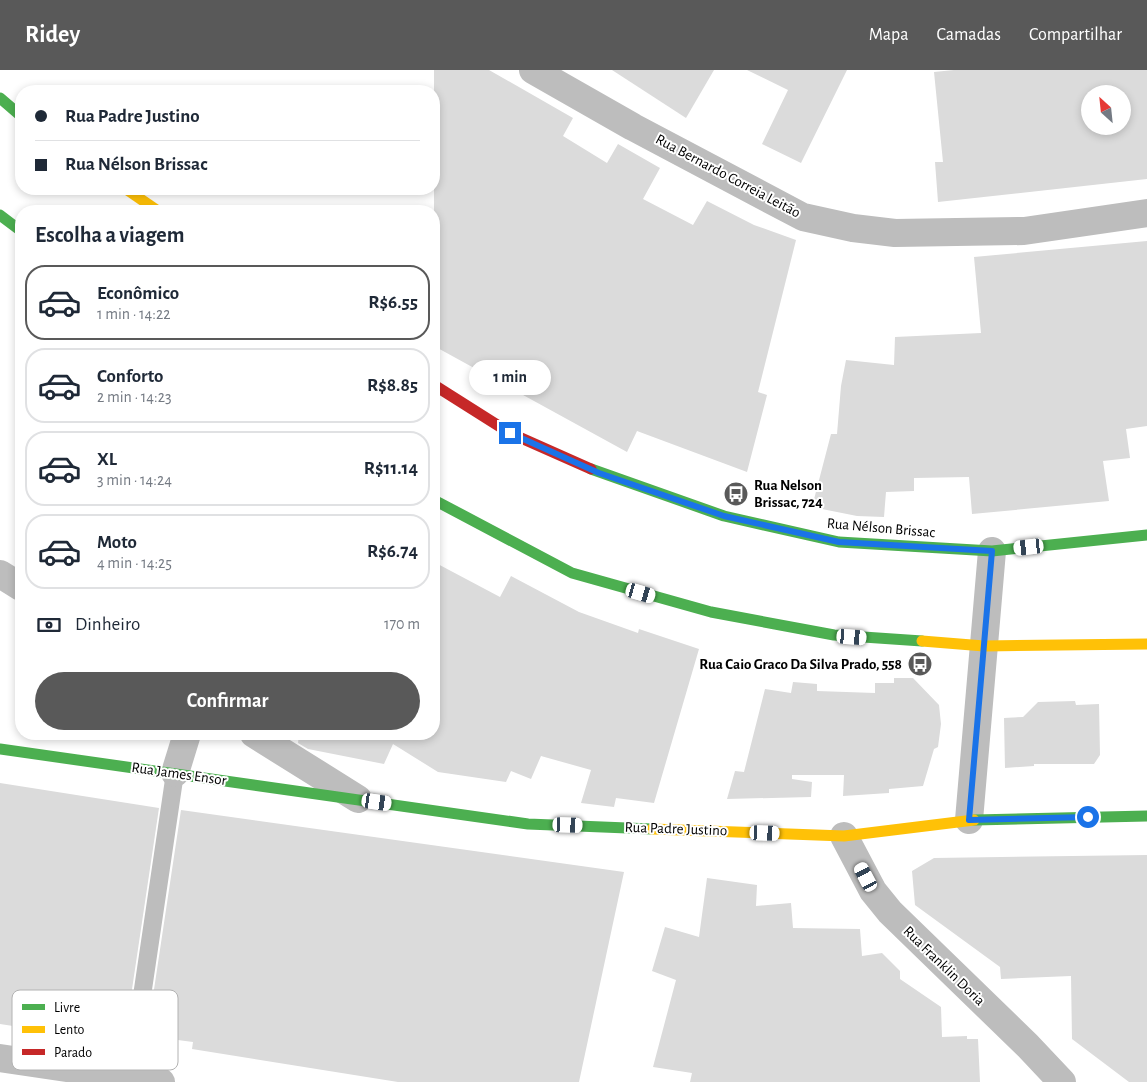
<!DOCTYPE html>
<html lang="pt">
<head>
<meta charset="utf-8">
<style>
	:root { --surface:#fff; --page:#f6f6f7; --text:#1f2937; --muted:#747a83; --line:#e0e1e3; --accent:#595959 }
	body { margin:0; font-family:"Alegreya Sans",sans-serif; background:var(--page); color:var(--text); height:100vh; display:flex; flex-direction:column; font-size:19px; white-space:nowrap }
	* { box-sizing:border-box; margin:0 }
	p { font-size:16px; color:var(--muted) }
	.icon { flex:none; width:28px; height:28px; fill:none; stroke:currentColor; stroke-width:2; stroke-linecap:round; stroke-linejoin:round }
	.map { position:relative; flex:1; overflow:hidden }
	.side { position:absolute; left:15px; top:135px; width:425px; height:535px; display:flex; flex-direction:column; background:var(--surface); border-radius:20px; box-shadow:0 2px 8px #0003 }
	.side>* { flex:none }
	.guide { position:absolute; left:15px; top:15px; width:425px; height:110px; border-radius:20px; box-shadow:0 2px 8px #0003; display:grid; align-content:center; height:110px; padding:0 20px; background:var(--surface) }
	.needle { width:32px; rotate:333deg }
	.controls { position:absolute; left:1081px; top:15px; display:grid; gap:10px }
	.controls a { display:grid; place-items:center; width:50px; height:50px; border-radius:50%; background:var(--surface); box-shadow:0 2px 8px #0003; font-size:25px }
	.end { position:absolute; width:22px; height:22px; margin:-11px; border:6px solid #1a73e8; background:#fff; box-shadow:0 0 0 2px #fff }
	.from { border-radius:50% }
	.bubble { position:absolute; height:35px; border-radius:18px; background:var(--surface); box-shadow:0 2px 8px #0003; font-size:16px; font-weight:600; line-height:35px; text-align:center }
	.car { position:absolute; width:15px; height:30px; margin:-15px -8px; border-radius:6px; box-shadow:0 0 4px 1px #0007; background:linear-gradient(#fff 24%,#345 0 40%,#fff 0 76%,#345 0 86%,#fff 0) }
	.guide b { display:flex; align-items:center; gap:18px; height:48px; font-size:19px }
	.guide b+b { border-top:1px solid var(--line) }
	.guide i { width:12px; height:12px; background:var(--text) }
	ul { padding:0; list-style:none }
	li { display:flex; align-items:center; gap:15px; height:75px; margin:0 10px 8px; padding:0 10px; border:2px solid var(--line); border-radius:20px }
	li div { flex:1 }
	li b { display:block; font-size:19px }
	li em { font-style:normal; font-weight:600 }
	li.selected { border-color:var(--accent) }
	li>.icon { width:45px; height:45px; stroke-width:1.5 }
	h2 { padding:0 20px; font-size:22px; line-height:60px }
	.pay { display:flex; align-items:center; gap:12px; height:55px; padding:0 20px; font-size:19px }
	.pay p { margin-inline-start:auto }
	.action { display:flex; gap:10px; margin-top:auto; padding:10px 20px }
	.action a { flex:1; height:58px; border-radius:30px; background:var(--accent); color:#fff; font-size:20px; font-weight:600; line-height:58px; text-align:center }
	header { display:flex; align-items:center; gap:30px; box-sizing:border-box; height:70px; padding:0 25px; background:var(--accent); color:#fff }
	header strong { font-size:24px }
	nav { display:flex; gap:28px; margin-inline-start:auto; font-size:18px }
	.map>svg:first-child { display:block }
</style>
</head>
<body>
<header>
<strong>Ridey</strong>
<nav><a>Mapa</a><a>Camadas</a><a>Compartilhar</a></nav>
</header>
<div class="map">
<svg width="1147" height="1012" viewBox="0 0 1147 1012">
	<rect width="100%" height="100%" fill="#fff"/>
	<g fill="#dbdbdb" fill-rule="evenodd">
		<path d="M434 0H489L573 48 563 66 607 93 618 74 660 98 643 129 693 155 707 131 754 155 796 170 758 322 767 325 747 402 637 361 627 382 434 276Z"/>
		<path d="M612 0H714L686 48Z"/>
		<path d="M747 0H847L801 93 762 74 788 20Z"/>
		<path d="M954 0H1147V109L938 132 935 92H943L934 2ZM1090 24H1122V56H1090Z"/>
		<path d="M1147 171V356L1126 359 1130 388 1103 391 1109 431 972 444 969 407 914 408V421L886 422 884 447 857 446 812 437 831 364H837L841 316 846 290 894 295 895 267 981 263 974 187Z"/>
		<path d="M434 492 500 527 511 506 579 542 638 563 639 559 699 579 654 733 616 728 614 737 581 733 591 700 541 686 531 709 511 701 506 712 438 702 393 674 384 694 308 679 298 673 299 664H434Z"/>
		<path d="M894 608H913L939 635 941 654 938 677 934 679 923 716 889 719V723L843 726 844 705H792V709L812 712 811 727 727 729 735 701 744 702 765 619 791 623 793 612 817 614V621L875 623V613H894Z"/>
		<path d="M1075 631 1076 635 1099 634 1100 685 1094 694H1034V696L1005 698 1004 648 1023 647 1038 632Z"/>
		<path d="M0 713 159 738 124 973 0 954Z"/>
		<path d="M181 740 624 802 579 1012H398L192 979 193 972 147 966Z"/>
		<path d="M1147 785V1012H1129L1072 969 1071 906 1001 909 1000 897 915 835 912 801 934 788Z"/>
		<path d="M707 808 757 815 756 836 791 833 793 858 860 859 862 886 882 883 900 901V909L941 937 942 967 967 966V969H978L980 1012H690L692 1003 653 997 676 910 652 901 665 857 699 867Z"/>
	</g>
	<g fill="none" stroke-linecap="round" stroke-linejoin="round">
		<path stroke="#bdbdbd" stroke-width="18" d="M130 1007 175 703"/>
		<g stroke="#bdbdbd" stroke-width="28">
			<path d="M533 0 633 57 803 147 853 158 895 163 1024 161 1147 143"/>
			<path d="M0 504 21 517"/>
			<path d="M254 664 358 729"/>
			<path d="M175 703 187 664"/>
			<path d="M969 750 992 481"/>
			<path d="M844 766 873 821 890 842 1028 976 1062 1012"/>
			<path d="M0 988 161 1012"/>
		</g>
		<g stroke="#4caf50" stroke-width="11">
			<path d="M0 28 21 46"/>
			<path d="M0 145 21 161"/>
			<path d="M591 399 724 446 839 472 992 481 1147 465"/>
			<path d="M434 430 572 503 711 542 834 565 922 571"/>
			<path d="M0 679 528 754 652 759"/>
			<path d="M974 750 1147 746"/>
		</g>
		<g stroke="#ffc107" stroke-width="11">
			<path d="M126 119 158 141"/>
			<path d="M922 571 984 576 1147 574"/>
			<path d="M652 759 844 766 974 750"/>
		</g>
		<path stroke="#c62828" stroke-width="11" d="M434 315 510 363 591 399"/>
	</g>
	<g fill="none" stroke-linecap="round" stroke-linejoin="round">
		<path stroke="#1a73e8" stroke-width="6" d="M510 363 599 403 724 446 839 472 992 481 969 750 1088 747"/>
	</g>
	<defs>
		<symbol id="bus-disc" viewBox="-11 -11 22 22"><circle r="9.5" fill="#595959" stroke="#fff"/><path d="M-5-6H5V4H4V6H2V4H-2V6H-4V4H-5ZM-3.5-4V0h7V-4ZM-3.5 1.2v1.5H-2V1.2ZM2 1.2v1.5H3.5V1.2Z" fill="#fff"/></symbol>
	</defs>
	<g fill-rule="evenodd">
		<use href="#bus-disc" x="722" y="410" width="28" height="28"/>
		<use href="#bus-disc" x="906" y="580" width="28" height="28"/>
	</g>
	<g text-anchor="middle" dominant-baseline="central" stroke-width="4" stroke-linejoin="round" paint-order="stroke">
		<g font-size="15" fill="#000" stroke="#fff">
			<text transform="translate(728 106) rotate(28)">Rua Bernardo Correia Leitão</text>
			<text transform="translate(881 458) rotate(5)">Rua Nélson Brissac</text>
			<text transform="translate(179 704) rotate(8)">Rua James Ensor</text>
			<text transform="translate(676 759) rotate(2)">Rua Padre Justino</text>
			<text transform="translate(944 896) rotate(44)">Rua Franklin Doria</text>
		</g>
		<g font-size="15" font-weight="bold" fill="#000" stroke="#fff" text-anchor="start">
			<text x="754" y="415">Rua Nelson<tspan x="754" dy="17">Brissac, 724</tspan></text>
			<text x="902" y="594" text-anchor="end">Rua Caio Graco Da Silva Prado, 558</text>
		</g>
	</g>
	<rect x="12" y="920" width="166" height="80" rx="8" fill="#fff" stroke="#b2b2b2" stroke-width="1"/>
	<rect x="22" y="934" width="23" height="6" fill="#4caf50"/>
	<rect x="22" y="956" width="23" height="7" fill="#ffc107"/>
	<rect x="22" y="979" width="23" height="6" fill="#c62828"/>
	<g font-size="14" fill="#000">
		<text x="54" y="942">Livre</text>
		<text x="54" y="964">Lento</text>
		<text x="54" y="987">Parado</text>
	</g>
</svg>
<div class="controls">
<a><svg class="needle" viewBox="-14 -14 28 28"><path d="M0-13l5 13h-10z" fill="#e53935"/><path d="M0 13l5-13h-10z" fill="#747a83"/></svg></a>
</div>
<i class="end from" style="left:1088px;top:747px"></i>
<i class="end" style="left:510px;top:363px"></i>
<div class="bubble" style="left:469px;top:290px;width:82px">1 min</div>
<i class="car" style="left:1029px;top:477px;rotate:264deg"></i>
<i class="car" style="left:641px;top:523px;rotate:106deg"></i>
<i class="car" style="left:852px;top:567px;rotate:94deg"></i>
<i class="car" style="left:377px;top:732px;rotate:98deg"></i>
<i class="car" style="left:568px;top:755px;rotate:92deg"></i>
<i class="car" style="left:765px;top:763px;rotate:92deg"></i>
<i class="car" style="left:866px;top:807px;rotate:332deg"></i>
<div class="guide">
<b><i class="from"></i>Rua Padre Justino</b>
<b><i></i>Rua Nélson Brissac</b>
</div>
<section class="side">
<h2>Escolha a viagem</h2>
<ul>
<li class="selected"><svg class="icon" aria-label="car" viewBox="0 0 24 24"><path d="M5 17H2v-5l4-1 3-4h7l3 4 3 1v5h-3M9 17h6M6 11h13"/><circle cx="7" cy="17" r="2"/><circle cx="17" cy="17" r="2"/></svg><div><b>Econômico</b><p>1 min · 14:22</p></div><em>R$6.55</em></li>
<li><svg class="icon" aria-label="car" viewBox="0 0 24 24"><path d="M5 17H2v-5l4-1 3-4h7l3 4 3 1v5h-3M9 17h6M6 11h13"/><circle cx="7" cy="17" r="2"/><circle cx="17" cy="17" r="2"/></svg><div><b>Conforto</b><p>2 min · 14:23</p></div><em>R$8.85</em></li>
<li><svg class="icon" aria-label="car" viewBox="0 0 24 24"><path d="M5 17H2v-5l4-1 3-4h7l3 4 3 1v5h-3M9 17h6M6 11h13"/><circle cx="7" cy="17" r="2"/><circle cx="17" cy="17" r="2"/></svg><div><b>XL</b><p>3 min · 14:24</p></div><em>R$11.14</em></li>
<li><svg class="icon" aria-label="car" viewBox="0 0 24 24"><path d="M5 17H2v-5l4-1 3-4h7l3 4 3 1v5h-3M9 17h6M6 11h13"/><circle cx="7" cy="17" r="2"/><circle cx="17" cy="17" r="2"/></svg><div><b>Moto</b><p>4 min · 14:25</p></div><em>R$6.74</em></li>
</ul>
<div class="pay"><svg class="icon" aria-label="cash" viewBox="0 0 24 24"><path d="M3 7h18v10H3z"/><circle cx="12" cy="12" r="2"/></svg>Dinheiro<p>170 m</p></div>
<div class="action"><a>Confirmar</a></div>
</section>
</div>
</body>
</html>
